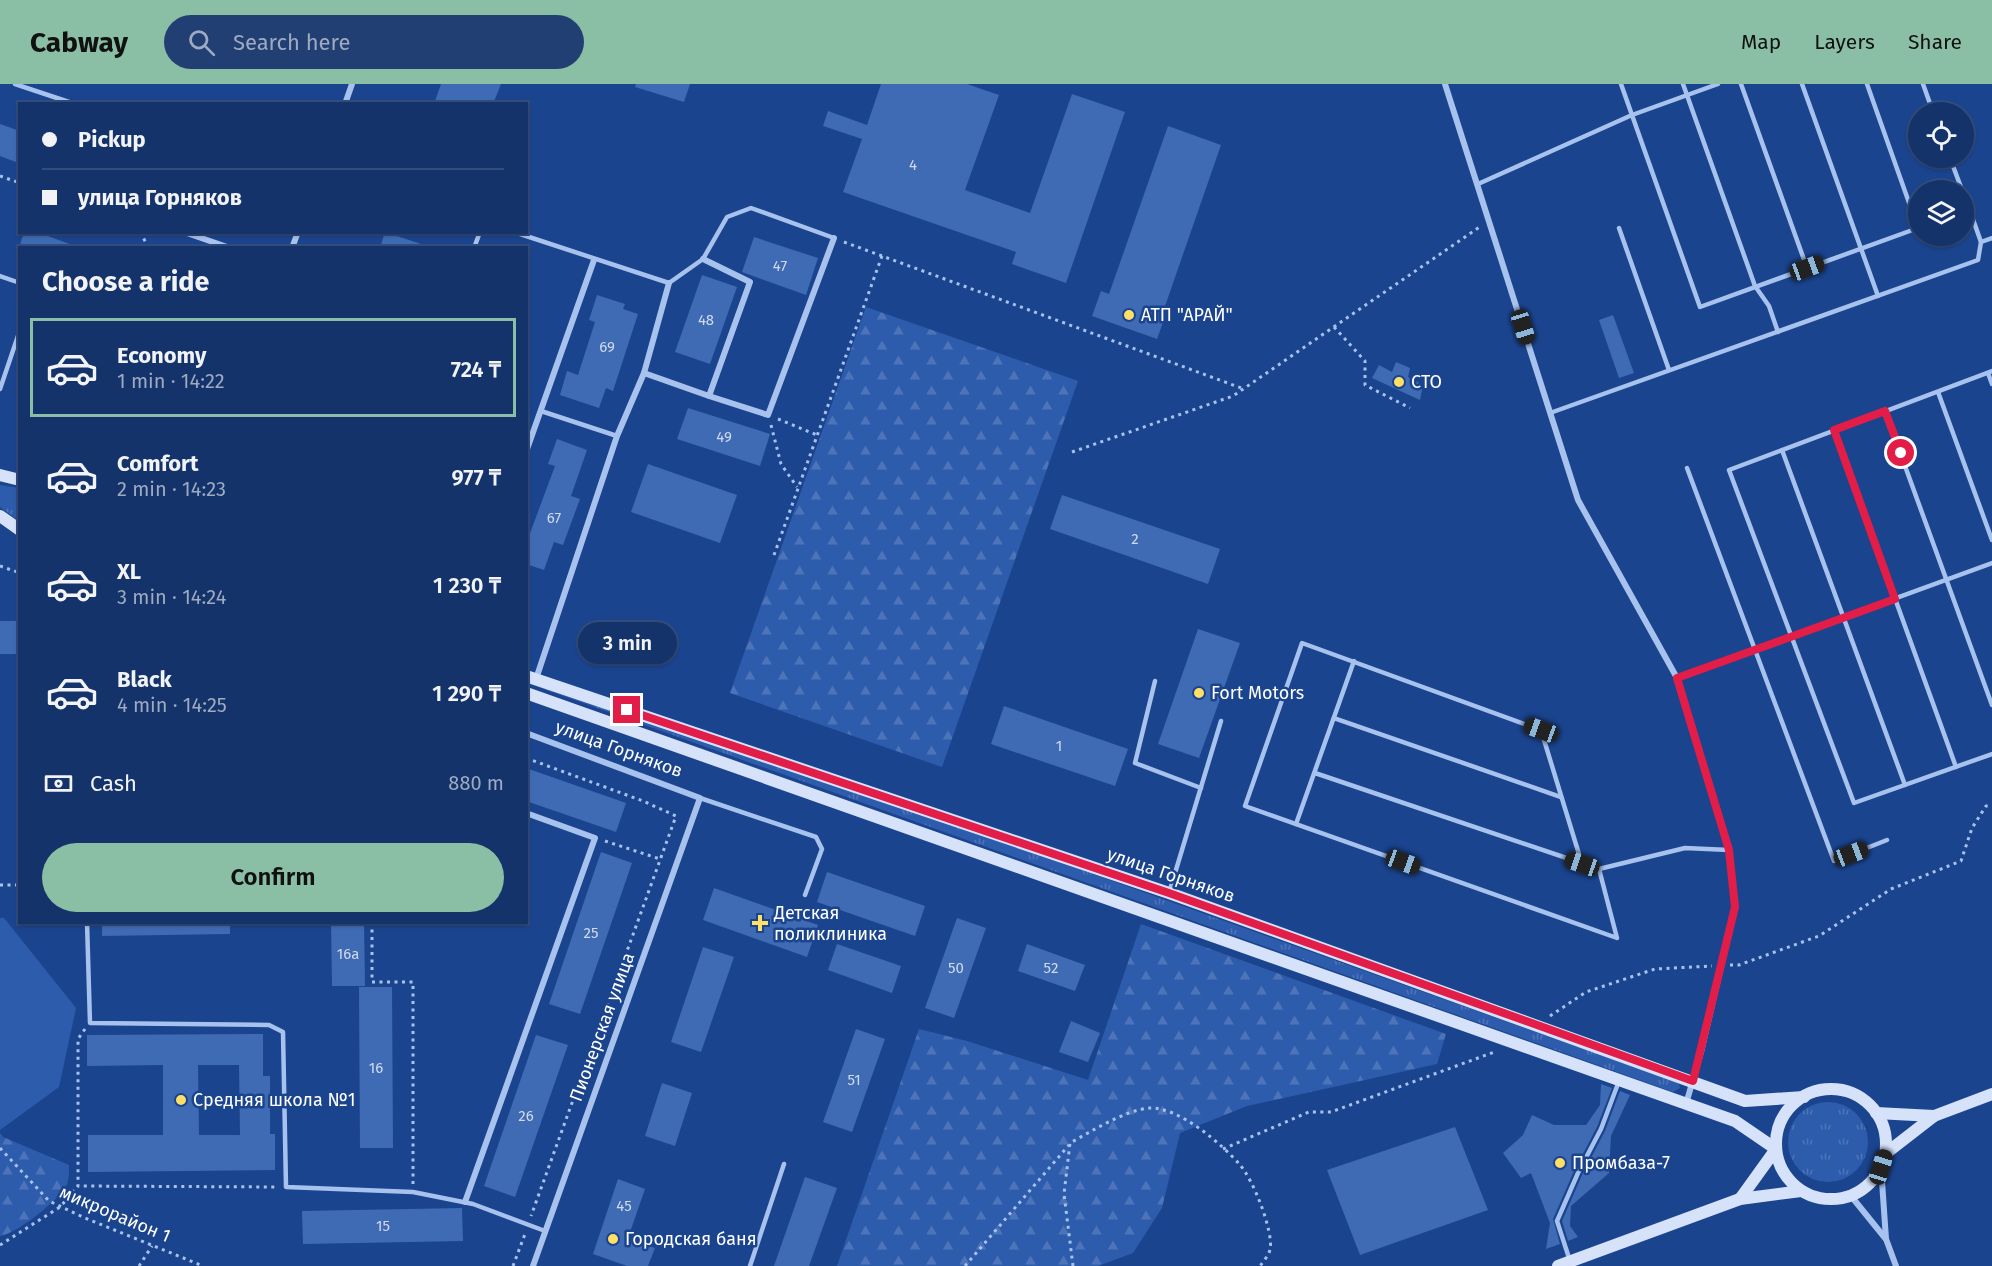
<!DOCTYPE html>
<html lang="en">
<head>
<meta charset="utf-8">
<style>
	:root { --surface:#14336a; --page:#213f72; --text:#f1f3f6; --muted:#9daac1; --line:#334e7e; --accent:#8abfa5 }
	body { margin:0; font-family:"Fira Sans",sans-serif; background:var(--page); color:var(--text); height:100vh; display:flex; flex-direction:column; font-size:22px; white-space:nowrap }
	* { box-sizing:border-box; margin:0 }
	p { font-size:20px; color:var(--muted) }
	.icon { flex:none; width:33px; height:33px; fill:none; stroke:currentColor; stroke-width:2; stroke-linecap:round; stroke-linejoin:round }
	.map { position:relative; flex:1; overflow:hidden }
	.details { position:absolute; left:18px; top:162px; width:510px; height:678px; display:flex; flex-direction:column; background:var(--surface); border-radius:0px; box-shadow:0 2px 4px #0004,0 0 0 2px var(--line) }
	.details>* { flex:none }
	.top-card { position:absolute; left:18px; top:18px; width:510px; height:132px; border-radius:0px; box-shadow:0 2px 4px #0004,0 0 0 2px var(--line); display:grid; align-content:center; height:132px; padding:0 24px; background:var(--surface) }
	.fabs { position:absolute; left:1908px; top:18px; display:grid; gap:12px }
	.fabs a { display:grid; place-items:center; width:66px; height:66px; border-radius:50%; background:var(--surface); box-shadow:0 2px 4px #0004,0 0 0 2px var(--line); font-size:30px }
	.end { position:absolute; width:27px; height:27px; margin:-14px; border:8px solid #e11d48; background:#fff; box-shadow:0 0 0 3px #fff }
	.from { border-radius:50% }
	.bubble { position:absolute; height:42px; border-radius:21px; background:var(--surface); box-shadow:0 2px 4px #0004,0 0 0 2px var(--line); font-size:20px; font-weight:600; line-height:42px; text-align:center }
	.car { position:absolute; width:18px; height:36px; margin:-18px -9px; border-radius:8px; box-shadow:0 0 4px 2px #0007; background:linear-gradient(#222 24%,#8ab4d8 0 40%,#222 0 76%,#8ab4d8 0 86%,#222 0) }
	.top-card b { display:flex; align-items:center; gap:21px; height:57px; font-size:22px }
	.top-card b+b { border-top:2px solid var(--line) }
	.top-card i { width:15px; height:15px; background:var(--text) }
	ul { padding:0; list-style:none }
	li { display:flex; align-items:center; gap:18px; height:99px; margin:0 12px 9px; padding:0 12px; border:3px solid transparent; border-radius:0px }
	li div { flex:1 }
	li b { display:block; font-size:22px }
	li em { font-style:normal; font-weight:600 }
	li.current { border-color:var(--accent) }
	li>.icon { width:54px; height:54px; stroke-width:1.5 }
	h2 { padding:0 24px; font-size:27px; line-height:72px }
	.pay { display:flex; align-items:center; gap:15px; height:66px; padding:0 24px; font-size:22px }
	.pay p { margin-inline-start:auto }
	.cta { display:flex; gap:12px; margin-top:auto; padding:12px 24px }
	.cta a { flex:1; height:69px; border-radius:36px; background:var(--accent); color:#111; font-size:24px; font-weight:600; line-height:69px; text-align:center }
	header { display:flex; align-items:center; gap:36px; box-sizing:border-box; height:84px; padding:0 30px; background:var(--accent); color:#111 }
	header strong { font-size:28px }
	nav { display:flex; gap:33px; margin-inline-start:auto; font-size:21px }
	.search { width:420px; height:54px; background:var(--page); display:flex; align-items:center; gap:15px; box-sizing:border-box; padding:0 21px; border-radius:33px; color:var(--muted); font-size:22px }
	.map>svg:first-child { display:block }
</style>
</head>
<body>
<header>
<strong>Cabway</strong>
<div class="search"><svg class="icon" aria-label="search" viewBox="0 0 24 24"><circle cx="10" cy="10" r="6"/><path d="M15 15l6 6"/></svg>Search here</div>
<nav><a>Map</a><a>Layers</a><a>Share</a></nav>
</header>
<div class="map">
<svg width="1992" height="1182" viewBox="0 0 1992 1182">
	<defs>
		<pattern id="grass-tufts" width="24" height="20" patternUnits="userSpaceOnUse" patternTransform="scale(1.5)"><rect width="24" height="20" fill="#2e5cac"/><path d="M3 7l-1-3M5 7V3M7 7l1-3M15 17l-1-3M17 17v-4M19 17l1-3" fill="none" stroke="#4d74b8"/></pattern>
		<pattern id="forest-firs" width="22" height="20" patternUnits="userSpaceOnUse" patternTransform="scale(1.5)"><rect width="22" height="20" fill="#2e5cac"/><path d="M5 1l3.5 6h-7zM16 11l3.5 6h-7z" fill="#4d74b8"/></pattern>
	</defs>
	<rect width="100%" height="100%" fill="#1b448e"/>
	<g fill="url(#grass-tufts)">
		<path d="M0 401 19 404V437L0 423Z"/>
		<path d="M527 588 1673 997 1679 1000 1680 1004 1673 1008 527 599Z"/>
		<circle cx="1828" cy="1058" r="40"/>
	</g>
	<g fill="url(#forest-firs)">
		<path d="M866 223 1078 297 942 683 730 609Z"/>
		<path d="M1141 840 1446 950 1437 980 1247 1022 1180 1049 1162 1124 1133 1169 1098 1182H837L919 945 967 957 1088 996Z"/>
		<path d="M0 1049 3 1053 69 1081C69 1087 69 1095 67 1100 62 1114 15 1151 0 1152Z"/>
	</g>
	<path fill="#2e5cac" d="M0 834H4L76 924 59 1003 0 1046Z"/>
	<g fill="#3f6ab4" fill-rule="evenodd">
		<path d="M441 0H501L493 20H434Z"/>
		<path d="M636 0H690L684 18 635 3Z"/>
		<path d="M881 0H967L999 11 965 106 1030 129 1072 10 1125 28 1066 199 1012 180 1016 168 843 108 862 55 823 42 828 27 867 41Z"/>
		<path d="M0 40 20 47V68L16 78 0 72Z"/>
		<path d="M1168 42 1221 61 1163 228 1166 230 1157 255 1092 232 1101 207 1109 210Z"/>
		<path d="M24 148H37L75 162 74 164H19Z"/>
		<path d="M385 148 424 161V164H380Z"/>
		<path d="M754 153 818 174 806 211 742 188Z"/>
		<path d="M702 191 737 203 710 280 675 268Z"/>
		<path d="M597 211 625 220 623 225 638 230 613 307 606 304 599 324 560 311 567 287 578 291 595 238 589 236Z"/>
		<path d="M1613 231 1634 289 1619 294 1599 236Z"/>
		<path d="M1396 278 1410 284 1408 293 1423 301 1420 316 1372 294 1379 281 1392 288Z"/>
		<path d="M688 324 770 350 760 382 677 355Z"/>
		<path d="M557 355 587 366 571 412 580 415 563 461 554 458 544 486 526 480V460L555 382 548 380Z"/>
		<path d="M648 380 737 411 720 459 631 428Z"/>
		<path d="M1062 411 1220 465 1208 500 1050 445Z"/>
		<rect x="0" y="537" width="20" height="33"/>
		<path d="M1198 545 1240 559 1199 674 1158 660Z"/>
		<path d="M1004 622 1128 665 1115 702 991 660Z"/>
		<path d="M526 684 626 719 616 748 526 717Z"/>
		<path d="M601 768 632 779 580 930 549 920Z"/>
		<path d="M827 788 925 822 915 852 817 818Z"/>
		<path d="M714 804 818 841 807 873 703 836Z"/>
		<path d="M957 834 986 844 954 934 925 924Z"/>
		<path d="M102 838H230V850L102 852Z"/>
		<path d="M331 838H364L365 902H332Z"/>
		<path d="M837 860 901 882 892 909 828 886Z"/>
		<path d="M1027 860 1085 881 1075 907 1018 887Z"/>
		<path d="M703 863 734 873 701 968 671 958Z"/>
		<path d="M359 903H392L393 1064H360Z"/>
		<path d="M1071 937 1100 949 1088 978 1059 968Z"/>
		<path d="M856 945 885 955 852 1048 823 1038Z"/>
		<path d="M263 950V992H270V1050H275V1086L88 1088V1051H163V981L87 982V951ZM198 981H239L240 1051H199Z"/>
		<path d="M536 951 568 961 515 1113 484 1102Z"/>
		<path d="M662 999 692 1009 675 1062 645 1052Z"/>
		<path d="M1601 1000 1612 1004 1597 1043 1574 1087 1553 1135 1560 1160 1546 1165 1550 1139 1531 1089 1521 1094 1503 1069 1523 1051 1532 1031 1554 1041H1586L1600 1021Z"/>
		<path d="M1620 1007 1630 1011 1611 1052 1609 1089 1571 1122 1570 1142 1578 1153 1568 1157 1562 1137 1582 1091 1605 1047Z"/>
		<path d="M1455 1043 1488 1126 1360 1171 1327 1086Z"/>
		<path d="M805 1093 837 1104 809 1182H774Z"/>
		<path d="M618 1095 645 1105 628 1154 655 1164 648 1182H627L593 1170Z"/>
		<path d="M462 1124 463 1157 303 1160 302 1127Z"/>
	</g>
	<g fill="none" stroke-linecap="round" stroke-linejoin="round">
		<g stroke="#a8c2ee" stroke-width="3" stroke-dasharray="3 4.5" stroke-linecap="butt">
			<path d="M0 92 20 99"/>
			<path d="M140 148 149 164"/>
			<path d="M844 158 1244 305"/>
			<path d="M1334 243 1365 277V301L1410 324"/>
			<path d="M778 335 817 351"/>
			<path d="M771 341 781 380 797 403"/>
			<path d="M1072 368 1233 312 1481 142"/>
			<path d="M774 471 882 172"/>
			<path d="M0 482 20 489"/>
			<path d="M526 674 643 717 676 732 531 1132"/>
			<path d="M605 757 660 775"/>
			<path d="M0 801H20"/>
			<path d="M372 838V898H413V1100"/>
			<path d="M1730 881H1739L1819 852 1891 805 1961 777 1972 744 1986 722 1992 721"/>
			<path d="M1550 932 1586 908 1655 885 1712 882"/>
			<path d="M85 945 78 955V1102L278 1103"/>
			<path d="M0 1064 49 1117 85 1134 203 1182"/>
			<path d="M1223 1065 1309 1028H1331L1497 967"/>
			<path d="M0 1161 60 1123 78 1102"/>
			<path d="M139 1182 152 1162"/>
			<path d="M513 1182 525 1150"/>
			<path d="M965 1182 1069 1061"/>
			<path d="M1073 1182 1064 1110 1070 1059C1092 1047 1125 1026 1150 1024 1179 1023 1222 1060 1240 1081 1253 1095 1274 1148 1270 1166 1268 1172 1263 1178 1260 1182"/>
		</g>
		<g stroke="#a8c2ee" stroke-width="4.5">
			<path d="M15 0 75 20"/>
			<path d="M1621 0 1700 223 1918 144 1867 0"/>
			<path d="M1683 0 1755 202 1769 222 1778 248"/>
			<path d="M1741 0 1807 184"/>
			<path d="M1802 0 1878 212"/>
			<path d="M1923 0 1933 28"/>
			<path d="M1950 74 1962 106"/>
			<path d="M1478 100 1632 31 1718 0"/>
			<path d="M1619 144 1669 286"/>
			<path d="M514 148 669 199 703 175 727 133 751 124 834 154"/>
			<path d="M1981 158 1992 154"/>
			<path d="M474 164 480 148"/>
			<path d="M0 192 20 199"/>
			<path d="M1992 287 1729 386 1854 719 1992 670"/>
			<path d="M1988 289 1992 300"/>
			<path d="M0 305 20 246"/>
			<path d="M1938 308 1992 456"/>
			<path d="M541 327 617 352"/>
			<path d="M1885 327 1992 621"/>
			<path d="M1550 329 1978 176 1981 158 1964 110"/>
			<path d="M1834 346 1956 683"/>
			<path d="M1782 366 1905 701"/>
			<path d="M1687 384 1834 777 1887 756"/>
			<path d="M1677 594 1992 479"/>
			<path d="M1155 597 1135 679 1201 704"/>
			<path d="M1334 634 1561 713"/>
			<path d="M1315 689 1599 785 1685 764 1729 766"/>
			<path d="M700 714 816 753 822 765 805 811"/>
			<path d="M1296 740 1354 577"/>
			<path d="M1582 780 1541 646 1302 559 1245 722 1617 854 1599 785"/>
			<path d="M1169 809 1221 637"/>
			<path d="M87 838 90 939 269 941 283 948 286 1103 413 1108 473 1120 545 1147"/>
			<path d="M1570 1177 1557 1137 1578 1089 1601 1045 1619 997"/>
			<path d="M750 1182 784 1080"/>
		</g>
		<g stroke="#a8c2ee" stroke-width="6">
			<path d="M1445 0 1578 416 1677 594 1729 766 1735 823 1701 968 1686 1020"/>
			<path d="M345 20 352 0"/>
			<path d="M184 148 230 164"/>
			<path d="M292 164 298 148"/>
			<path d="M644 289 709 312 750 198 703 175"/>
			<path d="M709 312 768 331 834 154"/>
			<path d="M526 368 594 176"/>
			<path d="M536 595 617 352 644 289 669 199"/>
			<path d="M526 649 700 714 533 1182"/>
			<path d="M1881 1083 1886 1155 1896 1182"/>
			<path d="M1851 1112 1885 1154"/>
			<path d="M465 1118 595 754 526 729"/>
		</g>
		<g stroke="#d5e2fa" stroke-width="12">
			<path d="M0 391 20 396"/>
			<path d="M0 432 20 446"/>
			<path d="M526 592 1169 809 1745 1017 1804 1013"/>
			<path d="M526 609 1735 1037 1776 1065 1740 1115"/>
			<circle cx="1831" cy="1060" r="55"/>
			<path d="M1876 1029 1934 1032"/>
			<path d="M1885 1070 1934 1032 1992 1010"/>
			<path d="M1558 1182 1740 1115 1801 1107"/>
		</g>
	</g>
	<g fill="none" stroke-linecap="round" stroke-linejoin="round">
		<path stroke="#e11d48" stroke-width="8" d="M627 626 1169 809 1693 997 1735 823 1729 766 1677 594 1895 515 1834 346 1885 327 1901 369"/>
	</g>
	<g fill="#ffdf65" stroke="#1b448e" stroke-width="2">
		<circle cx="1129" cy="231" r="6"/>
		<circle cx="1399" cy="298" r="6"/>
		<circle cx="1199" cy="609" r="6"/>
		<path d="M757 830h6v6h6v6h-6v6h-6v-6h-6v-6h6z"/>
		<circle cx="181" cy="1016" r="6"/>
		<circle cx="1560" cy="1079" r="6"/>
		<circle cx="613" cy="1155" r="6"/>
	</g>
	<g text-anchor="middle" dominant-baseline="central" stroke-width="5" stroke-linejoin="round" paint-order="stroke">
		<g font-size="15" fill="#cfdaec">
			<text x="913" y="81">4</text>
			<text x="780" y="182">47</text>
			<text x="706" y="236">48</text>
			<text x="607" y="263">69</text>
			<text x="724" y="353">49</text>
			<text x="554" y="434">67</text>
			<text x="1135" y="455">2</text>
			<text x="1059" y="662">1</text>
			<text x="591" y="849">25</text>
			<text x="348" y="870">16а</text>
			<text x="956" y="884">50</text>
			<text x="1051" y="884">52</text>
			<text x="376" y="984">16</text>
			<text x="854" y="996">51</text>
			<text x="526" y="1032">26</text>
			<text x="624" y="1122">45</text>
			<text x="383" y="1142">15</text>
		</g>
		<g font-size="18" fill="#fff" stroke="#1b448e" text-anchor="start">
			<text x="1141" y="231">АТП "АРАЙ"</text>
			<text x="1411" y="298">СТО</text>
			<text x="1211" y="609">Fort Motors</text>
			<text x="774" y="829">Детская<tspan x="774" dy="21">поликлиника</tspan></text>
			<text x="193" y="1016">Средняя школа №1</text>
			<text x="1572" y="1079">Промбаза-7</text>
			<text x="625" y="1155">Городская баня</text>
		</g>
		<g font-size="18" fill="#fff" stroke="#1b448e">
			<text transform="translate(619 665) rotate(20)">улица Горняков</text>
			<text transform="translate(1171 791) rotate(19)">улица Горняков</text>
			<text transform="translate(602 943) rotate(-70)">Пионерская улица</text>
			<text transform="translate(115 1130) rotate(23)">микрорайон 1</text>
		</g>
	</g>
</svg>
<div class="fabs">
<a><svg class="icon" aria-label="locate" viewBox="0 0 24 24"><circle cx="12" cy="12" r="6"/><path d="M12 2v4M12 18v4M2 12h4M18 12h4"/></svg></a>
<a><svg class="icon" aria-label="layers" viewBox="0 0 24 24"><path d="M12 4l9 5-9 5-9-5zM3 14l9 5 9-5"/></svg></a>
</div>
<i class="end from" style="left:1901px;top:369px"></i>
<i class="end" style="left:627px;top:626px"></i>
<div class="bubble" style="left:578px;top:538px;width:99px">3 min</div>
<i class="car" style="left:1807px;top:184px;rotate:70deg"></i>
<i class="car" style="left:1523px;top:243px;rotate:163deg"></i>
<i class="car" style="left:1541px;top:646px;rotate:290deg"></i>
<i class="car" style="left:1851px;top:770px;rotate:69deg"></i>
<i class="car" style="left:1403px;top:778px;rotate:110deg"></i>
<i class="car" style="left:1582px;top:780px;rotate:289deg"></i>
<i class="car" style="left:1881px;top:1083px;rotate:17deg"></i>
<div class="top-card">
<b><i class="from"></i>Pickup</b>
<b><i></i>улица Горняков</b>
</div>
<section class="details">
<h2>Choose a ride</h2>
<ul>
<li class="current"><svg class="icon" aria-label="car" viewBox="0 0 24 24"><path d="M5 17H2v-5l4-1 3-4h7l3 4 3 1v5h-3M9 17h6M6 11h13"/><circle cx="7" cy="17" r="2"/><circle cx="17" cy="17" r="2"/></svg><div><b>Economy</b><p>1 min · 14:22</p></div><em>724 ₸</em></li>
<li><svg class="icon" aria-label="car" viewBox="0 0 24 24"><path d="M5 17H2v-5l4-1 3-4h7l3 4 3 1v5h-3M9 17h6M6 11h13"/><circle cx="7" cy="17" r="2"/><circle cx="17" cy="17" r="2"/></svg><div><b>Comfort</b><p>2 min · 14:23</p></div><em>977 ₸</em></li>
<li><svg class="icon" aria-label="car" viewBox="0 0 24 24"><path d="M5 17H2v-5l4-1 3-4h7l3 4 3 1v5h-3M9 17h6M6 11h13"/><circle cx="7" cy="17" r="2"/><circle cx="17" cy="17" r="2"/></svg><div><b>XL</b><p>3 min · 14:24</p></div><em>1 230 ₸</em></li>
<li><svg class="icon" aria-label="car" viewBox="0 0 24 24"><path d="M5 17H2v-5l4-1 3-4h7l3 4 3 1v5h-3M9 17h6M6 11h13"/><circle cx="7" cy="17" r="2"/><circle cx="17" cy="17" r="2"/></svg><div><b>Black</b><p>4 min · 14:25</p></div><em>1 290 ₸</em></li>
</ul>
<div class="pay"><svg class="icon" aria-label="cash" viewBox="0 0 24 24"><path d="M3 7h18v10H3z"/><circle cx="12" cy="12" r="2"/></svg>Cash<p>880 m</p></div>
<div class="cta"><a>Confirm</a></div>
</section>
</div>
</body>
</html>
